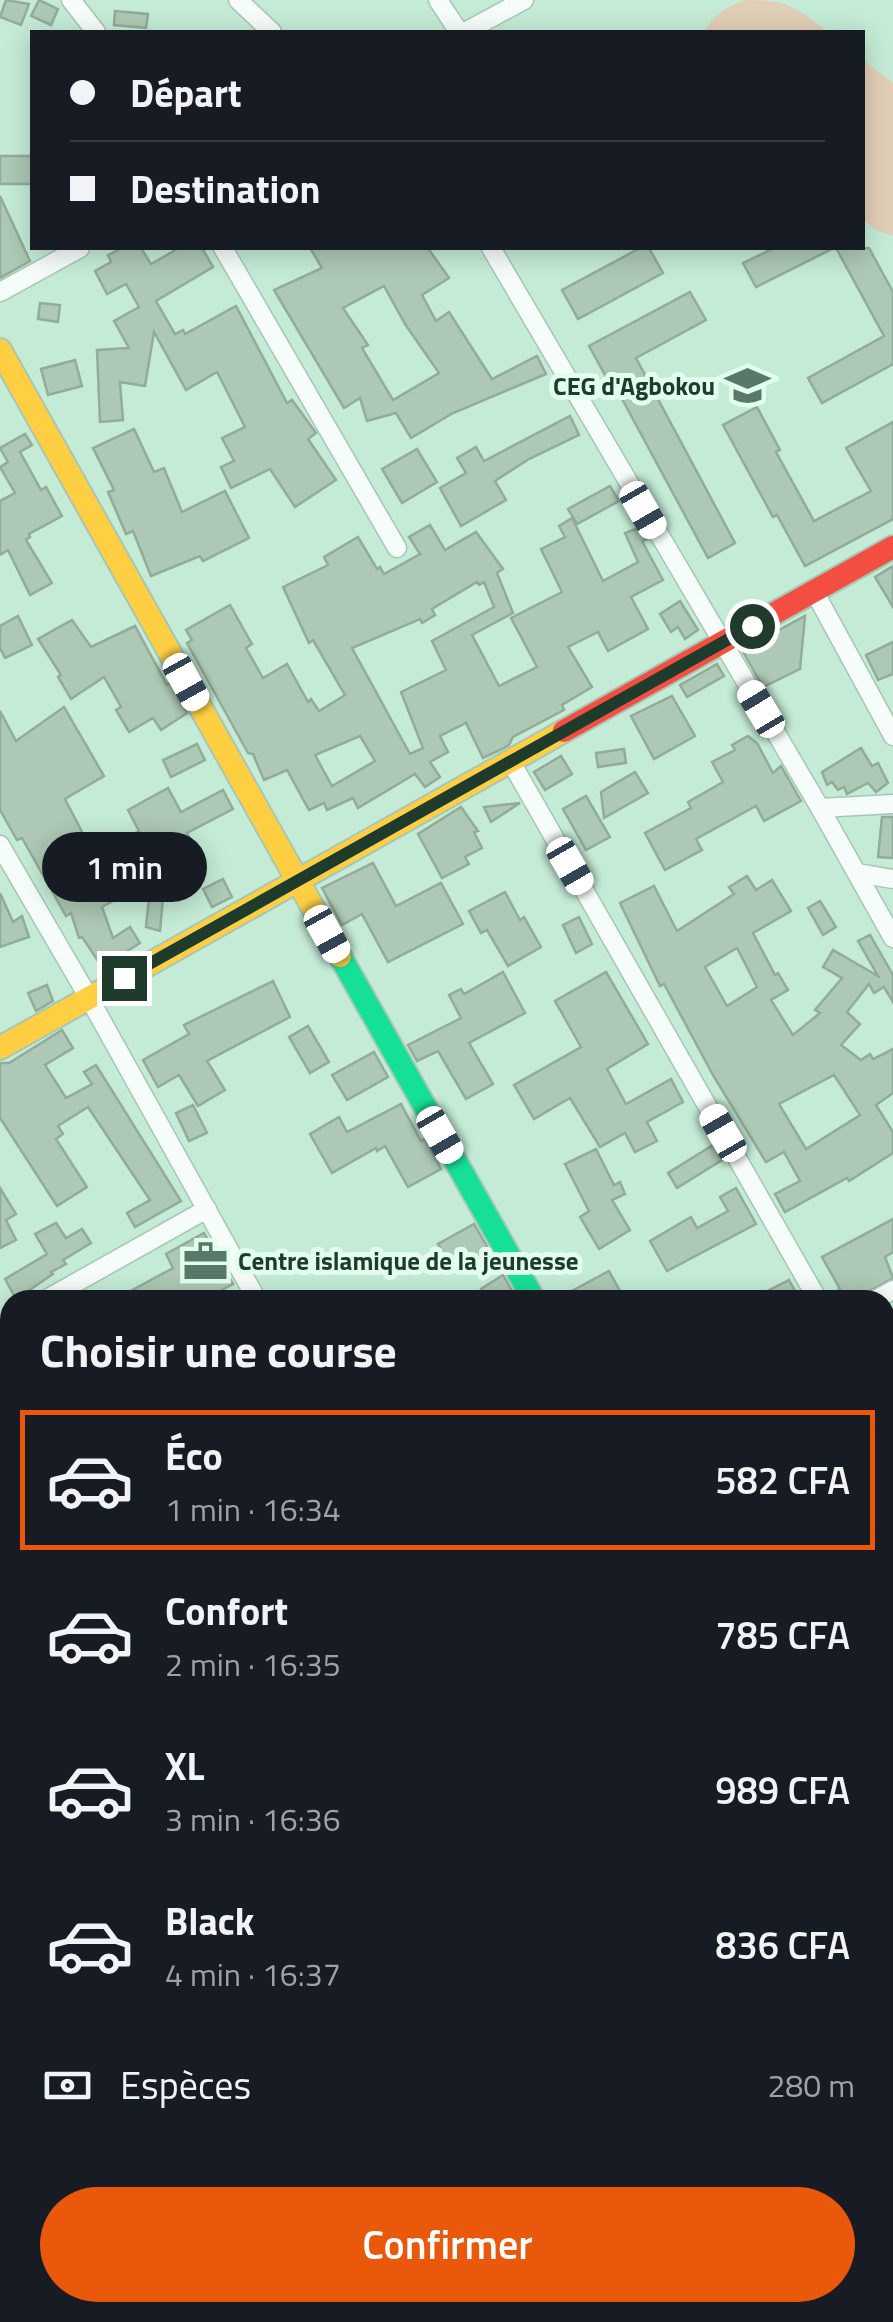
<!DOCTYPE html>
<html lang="fr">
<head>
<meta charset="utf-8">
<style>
	:root { --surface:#171b24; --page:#20242c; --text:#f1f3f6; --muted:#9ea1a6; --line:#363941; --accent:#ea580c }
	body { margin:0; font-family:"Titillium Web",sans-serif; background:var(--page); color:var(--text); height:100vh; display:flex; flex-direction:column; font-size:38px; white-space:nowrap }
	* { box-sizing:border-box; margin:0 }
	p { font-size:32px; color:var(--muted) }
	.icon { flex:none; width:55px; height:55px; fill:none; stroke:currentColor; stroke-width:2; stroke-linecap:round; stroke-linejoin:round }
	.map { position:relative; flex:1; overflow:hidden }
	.sheet { position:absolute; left:0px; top:1290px; width:895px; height:1032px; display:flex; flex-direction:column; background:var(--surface); border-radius:30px 30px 0 0; box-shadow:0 5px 25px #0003 }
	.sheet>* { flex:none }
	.banner { position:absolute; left:30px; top:30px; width:835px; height:220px; border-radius:0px; box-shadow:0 5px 25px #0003; display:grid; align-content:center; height:220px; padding:0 40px; background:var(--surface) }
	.end { position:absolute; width:45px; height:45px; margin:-22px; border:12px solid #1e3b2c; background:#fff; box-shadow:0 0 0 5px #fff }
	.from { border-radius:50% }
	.bubble { position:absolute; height:70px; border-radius:35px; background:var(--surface); box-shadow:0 5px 25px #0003; font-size:32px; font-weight:600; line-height:70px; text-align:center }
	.car { position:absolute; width:30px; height:60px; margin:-30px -15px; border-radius:12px; box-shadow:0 0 8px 2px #0007; background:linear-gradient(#fff 24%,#345 0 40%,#fff 0 76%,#345 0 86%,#fff 0) }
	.banner b { display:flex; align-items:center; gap:35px; height:95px; font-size:38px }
	.banner b+b { border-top:2px solid var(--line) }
	.banner i { width:25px; height:25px; background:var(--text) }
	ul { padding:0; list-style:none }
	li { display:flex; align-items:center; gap:30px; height:140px; margin:0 20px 15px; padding:0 20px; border:5px solid transparent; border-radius:0px }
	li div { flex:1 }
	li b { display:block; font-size:38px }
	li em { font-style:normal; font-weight:600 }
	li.selected { border-color:var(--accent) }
	li>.icon { width:90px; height:90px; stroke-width:1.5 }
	h2 { padding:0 40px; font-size:45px; line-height:120px }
	.pay { display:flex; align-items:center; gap:25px; height:110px; padding:0 40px; font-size:38px }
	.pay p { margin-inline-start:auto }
	.cta { display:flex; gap:20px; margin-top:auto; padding:20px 40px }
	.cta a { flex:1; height:115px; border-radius:60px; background:var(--accent); color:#fff; font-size:40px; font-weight:600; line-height:115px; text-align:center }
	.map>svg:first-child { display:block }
</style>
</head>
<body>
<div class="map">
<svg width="893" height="2322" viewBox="0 0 893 2322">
	<rect width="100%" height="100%" fill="#c4ebd6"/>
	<g fill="#e1ceb7">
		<path d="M745 0C789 0 794 6 828 32H704C714 15 726 6 745 0Z"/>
		<path d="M862 59 893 83V236L878 231 863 220Z"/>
		<path d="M893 1554V1830H885V1557Z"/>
		<path d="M36 2313V2312L122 2313 121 2322H34Z"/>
	</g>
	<g fill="#adc8b4" stroke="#92ac99" stroke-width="2.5" fill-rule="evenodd">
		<path d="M6 0 29 4 21 25 0 17Z"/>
		<path d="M39 0 58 9 51 25 31 16Z"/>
		<path d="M115 11 148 14 146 28 114 25Z"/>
		<rect x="0" y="156" width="32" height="28"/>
		<path d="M0 196 30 261 0 278Z"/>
		<path d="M122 248H141L151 264 179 248H202L213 267 156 301 175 334 183 330 185 334 236 306 287 403 292 400 316 433 308 439 336 480 295 507 270 469 231 488 221 467 234 461 222 438 245 427 217 372 186 390 154 332 145 386 120 382 123 420 100 422 97 350 129 348 114 321 139 307 126 284 107 294 95 271 111 262 108 255Z"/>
		<path d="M310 248H428L449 278 422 295 436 321 449 312 492 379 537 356 546 374 453 413 411 438 396 413 367 421 360 398 344 408 274 290 322 268ZM384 286 405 324 439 373 393 400 362 348 368 345 343 308Z"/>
		<path d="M640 248H649L663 273 578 319 562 290Z"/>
		<path d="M774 248H834L756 287 743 263Z"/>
		<path d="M836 248H869L893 292V364L822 403 808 378 884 336Z"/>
		<path d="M690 292 706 320 636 358 735 543 708 558 608 373 605 375 589 346Z"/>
		<path d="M40 303 60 305 58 322 38 319Z"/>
		<path d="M75 360 82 386 48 395 41 369Z"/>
		<path d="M757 407 780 450 776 452 814 521 871 491 846 448 893 422V519L805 566 777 515 773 517 723 425Z"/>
		<path d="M570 416 579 435 529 459 495 481 506 500 461 526 440 488 466 473 457 458 476 447 484 461Z"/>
		<path d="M134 429 154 472 164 468 182 512 225 491 249 538 203 561 200 556 151 576 133 531 126 534 108 492 114 490 93 448Z"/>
		<path d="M25 434 32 445 20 452 41 490 46 487 62 516 29 534 30 537 26 540 52 583 30 595 8 550 0 555V501L15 493 0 467 8 462 0 448Z"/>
		<path d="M417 449 437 482 402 503 382 469Z"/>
		<path d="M610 486 619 501 577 524 568 509Z"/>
		<path d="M572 518 603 581 638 562 625 533 641 527 647 539 642 541 663 580 631 597 648 629 608 651 598 632 568 647 592 687 562 705 564 710 513 737 509 745 502 749 483 758 466 723 440 736 448 752 430 762 440 777 425 787 415 774 358 808 353 798 327 810 324 803 309 810 287 770 264 780 253 754 248 753 187 643 192 640 186 630 230 605 252 644 246 648 263 678 287 664 308 702 311 699 319 711 345 695 313 640 309 643 283 587 328 565 324 557 358 537 377 569 380 567 384 574 420 554 409 537 430 525 445 550 476 532 503 569 497 573 513 613 472 635 499 686 537 667 511 618 562 592 541 549 565 537 559 526ZM477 582 479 585 484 582 494 607 432 641 446 670 401 692 423 748 410 754 352 648 420 619 422 623 435 615 432 609ZM360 736 375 761 332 786 315 755Z"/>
		<path d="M893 566V607L875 577Z"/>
		<path d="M680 601 698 630 685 639 678 627 671 632 660 614Z"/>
		<path d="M18 616 32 645 5 658 0 648V626Z"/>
		<path d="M805 616 800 669 763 687 742 650Z"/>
		<path d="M72 620 91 647 135 626 167 685 170 683 187 713 161 730 153 718 129 732 116 710 121 707 104 677 71 699 58 677 61 675 38 639Z"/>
		<path d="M893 642V674L878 680 866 655Z"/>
		<path d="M717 664 724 676 687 697 680 685Z"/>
		<path d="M672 696 695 736 654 759 631 716Z"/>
		<path d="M64 707 104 776 65 799 94 855 139 831 128 810 168 788 181 812 223 790 233 809 187 833 193 844 179 851 186 865 120 895H124L102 907 113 938 130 927 140 943 102 967 82 937 79 938 71 913 66 916 22 838 17 840 0 810V711L16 741Z"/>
		<path d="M748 736 757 743 773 773 781 766 801 801 764 821 756 806 696 839 702 850 665 870 645 833 691 808 688 802 723 782 712 762 735 750 732 745Z"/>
		<path d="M197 744 205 760 171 777 163 760Z"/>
		<path d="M861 748 872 766 878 763 888 783 876 792 868 783 847 794 844 787 838 790 832 782 827 785 822 772Z"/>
		<path d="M624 749 626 763 598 767 596 753Z"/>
		<path d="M561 756 572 774 545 790 534 772Z"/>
		<path d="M635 772 648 793 604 818 601 792Z"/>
		<path d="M586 796 610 837 586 850 563 809Z"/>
		<path d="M520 803 491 822 484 807Z"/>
		<path d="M461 807 478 831 474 832 482 848 465 857 469 864 442 878 418 834Z"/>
		<path d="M882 817H893V858L878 857Z"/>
		<path d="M373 863 396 906 441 883 463 924 388 962 362 914 342 925 322 888Z"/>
		<path d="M747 876 756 890 772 880 791 911 753 933 775 975 778 973 788 990 771 1000 793 1035 820 1013 815 1010 842 978 823 967 833 950 878 976 858 941 870 935 893 975V1002L884 987 874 993 869 984 847 1012 860 1024 841 1045 861 1060 870 1054 873 1059 893 1049V1093L876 1105 893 1132V1153L849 1181 847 1178 785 1212 775 1194 800 1181 784 1152 766 1162 714 1077 664 984 660 986 620 903 654 886 677 931 734 894 729 887ZM737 948 757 987 727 1006 705 967ZM834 1075 860 1115 806 1149 779 1104Z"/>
		<path d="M223 879 232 897 212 907 203 889Z"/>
		<path d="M505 892 520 920 524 917 541 947 508 966 487 930 481 933 469 911Z"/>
		<path d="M0 893 13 922 22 916 29 937 0 947Z"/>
		<path d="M149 897 163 898 160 931 146 927Z"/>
		<path d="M820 901 836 927 823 935 808 908Z"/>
		<path d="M579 917 592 944 576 953 563 925Z"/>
		<path d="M503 972 525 1013 469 1043 493 1084 466 1099 438 1051 417 1061 408 1045 461 1018 449 995 461 989 464 994Z"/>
		<path d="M606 972 648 1044 607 1069 626 1104 671 1079 683 1102 647 1122 657 1141 635 1152 625 1133 600 1147 570 1098 534 1119 514 1085 581 1047 555 1001Z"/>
		<path d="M273 981 290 1017 207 1061 225 1090 198 1106 179 1075 158 1087 143 1060 189 1034 184 1025Z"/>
		<path d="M47 985 53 1001 36 1011 28 993Z"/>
		<path d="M308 1026 329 1062 310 1073 289 1037Z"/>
		<path d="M62 1030 73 1048 45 1065 66 1098 92 1084 84 1072 96 1065 181 1201 135 1227 127 1213 150 1200 88 1107 58 1126 63 1134 56 1139 87 1187 57 1206 0 1118V1063H9Z"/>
		<path d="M374 1052 388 1077 347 1100 332 1075Z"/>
		<path d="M401 1104 421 1141 425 1139 441 1169 408 1187 385 1146 377 1151 376 1148 332 1173 310 1134 339 1117 347 1132Z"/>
		<path d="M193 1105 207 1133 189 1141 176 1113Z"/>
		<path d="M713 1145 722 1160 677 1188 668 1173Z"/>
		<path d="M596 1149 614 1185 620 1182 625 1194 612 1200 630 1230 599 1249 580 1217 589 1211 565 1164Z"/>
		<path d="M0 1188 16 1214 6 1220 16 1240 0 1248Z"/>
		<path d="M736 1188 756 1224 667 1271 650 1241 691 1217 697 1228 728 1211 720 1197Z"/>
		<path d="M893 1219V1252L885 1257 893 1278 854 1300H843L837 1291 840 1289 822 1257Z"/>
		<path d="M56 1223 66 1238 82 1229 91 1243 63 1260 66 1264 51 1272 53 1274 16 1299 5 1279 47 1254 35 1234Z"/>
		<path d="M474 1224 489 1250 452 1270 438 1244Z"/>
		<path d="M204 1233 233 1284 203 1300H114L173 1268 166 1254Z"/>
		<path d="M609 1271 625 1300H555Z"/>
		<path d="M503 1275 517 1300H488L481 1289Z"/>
		<path d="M789 1280 800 1300H750Z"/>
	</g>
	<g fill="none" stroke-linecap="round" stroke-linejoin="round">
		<defs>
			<g id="street">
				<path d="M71 0 96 32"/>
				<path d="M238 0 272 32"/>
				<path d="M438 0 459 32"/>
				<path d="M465 32 524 0"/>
				<path d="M223 248 397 548"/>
				<path d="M491 248 820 808 893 938"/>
				<path d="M0 292 80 248"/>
				<path d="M814 591 893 736"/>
				<path d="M511 762 818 1300"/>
				<path d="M820 808 893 804"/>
				<path d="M0 845 89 998 257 1300"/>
				<path d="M857 873 893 879"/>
				<path d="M45 1300 207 1209"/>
				<path d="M875 1300 893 1290"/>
				<path d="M0 1333 10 1351"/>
				<path d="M885 1421 893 1436"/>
				<path d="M158 2322 160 2312"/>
				<path d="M401 2322 403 2312"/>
				<path d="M651 2322 652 2312"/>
				<path d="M891 2322 893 2307"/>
			</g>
			<g id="fast">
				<path d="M340 956 534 1300"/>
				<path d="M0 2234H10"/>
			</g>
			<g id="slow">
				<path d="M0 350 340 956"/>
				<path d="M0 1048 564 731"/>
			</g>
			<g id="jam">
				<path d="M564 731 893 547"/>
				<path d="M885 2263H893"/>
			</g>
		</defs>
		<use href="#street" stroke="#a7c6b6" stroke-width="21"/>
		<use href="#fast" stroke="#a7c6b6" stroke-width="26"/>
		<use href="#slow" stroke="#a7c6b6" stroke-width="26"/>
		<use href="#jam" stroke="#a7c6b6" stroke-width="26"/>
		<use href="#street" stroke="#f6fcf9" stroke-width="18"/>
		<use href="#fast" stroke="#16e098" stroke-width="22"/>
		<use href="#slow" stroke="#ffcf43" stroke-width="22"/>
		<use href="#jam" stroke="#f24e42" stroke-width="22"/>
	</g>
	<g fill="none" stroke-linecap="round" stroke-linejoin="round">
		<path stroke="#1e3b2c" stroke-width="12" d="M124 978 752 626"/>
	</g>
	<defs>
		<symbol id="university-bare" viewBox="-9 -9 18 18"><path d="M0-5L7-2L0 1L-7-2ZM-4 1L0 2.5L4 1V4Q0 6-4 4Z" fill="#587968" stroke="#e2feee" stroke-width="2.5" paint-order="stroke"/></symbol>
		<symbol id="office-bare" viewBox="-9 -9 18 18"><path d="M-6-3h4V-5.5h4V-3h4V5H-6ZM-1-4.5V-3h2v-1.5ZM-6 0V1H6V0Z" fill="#587968" stroke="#e2feee" stroke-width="2.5" paint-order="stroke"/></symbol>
	</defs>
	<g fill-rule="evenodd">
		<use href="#university-bare" x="716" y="354" width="63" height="63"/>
		<use href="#office-bare" x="174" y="1230" width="63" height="63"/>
	</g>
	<g text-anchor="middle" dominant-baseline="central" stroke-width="10" stroke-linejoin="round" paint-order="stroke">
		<g font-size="25" font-weight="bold" fill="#1e3b2c" stroke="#e2feee" text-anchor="end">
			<text x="715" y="386">CEG d'Agbokou</text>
			<text x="238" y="1261" text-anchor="start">Centre islamique de la jeunesse</text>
		</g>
	</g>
</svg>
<i class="end from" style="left:752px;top:626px"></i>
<i class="end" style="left:124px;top:978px"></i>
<div class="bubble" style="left:42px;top:832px;width:165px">1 min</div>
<i class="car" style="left:643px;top:510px;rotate:150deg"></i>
<i class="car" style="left:186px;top:682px;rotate:151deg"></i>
<i class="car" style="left:761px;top:709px;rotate:329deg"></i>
<i class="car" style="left:570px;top:866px;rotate:150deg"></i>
<i class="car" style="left:327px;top:934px;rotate:151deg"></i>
<i class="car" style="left:723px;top:1133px;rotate:330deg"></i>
<i class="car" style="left:440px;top:1135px;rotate:150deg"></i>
<div class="banner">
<b><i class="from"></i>Départ</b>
<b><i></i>Destination</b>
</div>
<section class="sheet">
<h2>Choisir une course</h2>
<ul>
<li class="selected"><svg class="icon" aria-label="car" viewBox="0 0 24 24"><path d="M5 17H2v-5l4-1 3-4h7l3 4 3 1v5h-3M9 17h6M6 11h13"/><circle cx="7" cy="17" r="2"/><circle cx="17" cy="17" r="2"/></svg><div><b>Éco</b><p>1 min · 16:34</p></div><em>582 CFA</em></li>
<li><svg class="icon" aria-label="car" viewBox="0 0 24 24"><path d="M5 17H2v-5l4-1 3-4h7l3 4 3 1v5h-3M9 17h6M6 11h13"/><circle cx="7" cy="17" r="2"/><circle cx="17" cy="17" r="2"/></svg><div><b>Confort</b><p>2 min · 16:35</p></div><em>785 CFA</em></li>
<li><svg class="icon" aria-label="car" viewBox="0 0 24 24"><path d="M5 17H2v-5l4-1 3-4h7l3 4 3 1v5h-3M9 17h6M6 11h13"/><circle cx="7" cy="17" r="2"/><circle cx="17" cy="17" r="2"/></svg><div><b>XL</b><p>3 min · 16:36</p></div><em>989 CFA</em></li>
<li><svg class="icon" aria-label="car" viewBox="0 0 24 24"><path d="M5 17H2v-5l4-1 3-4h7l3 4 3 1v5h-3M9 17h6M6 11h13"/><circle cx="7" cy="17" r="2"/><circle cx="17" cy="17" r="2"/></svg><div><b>Black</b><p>4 min · 16:37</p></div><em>836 CFA</em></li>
</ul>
<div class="pay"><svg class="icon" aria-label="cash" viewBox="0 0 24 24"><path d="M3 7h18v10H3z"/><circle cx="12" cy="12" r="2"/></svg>Espèces<p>280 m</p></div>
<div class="cta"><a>Confirmer</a></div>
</section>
</div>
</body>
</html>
